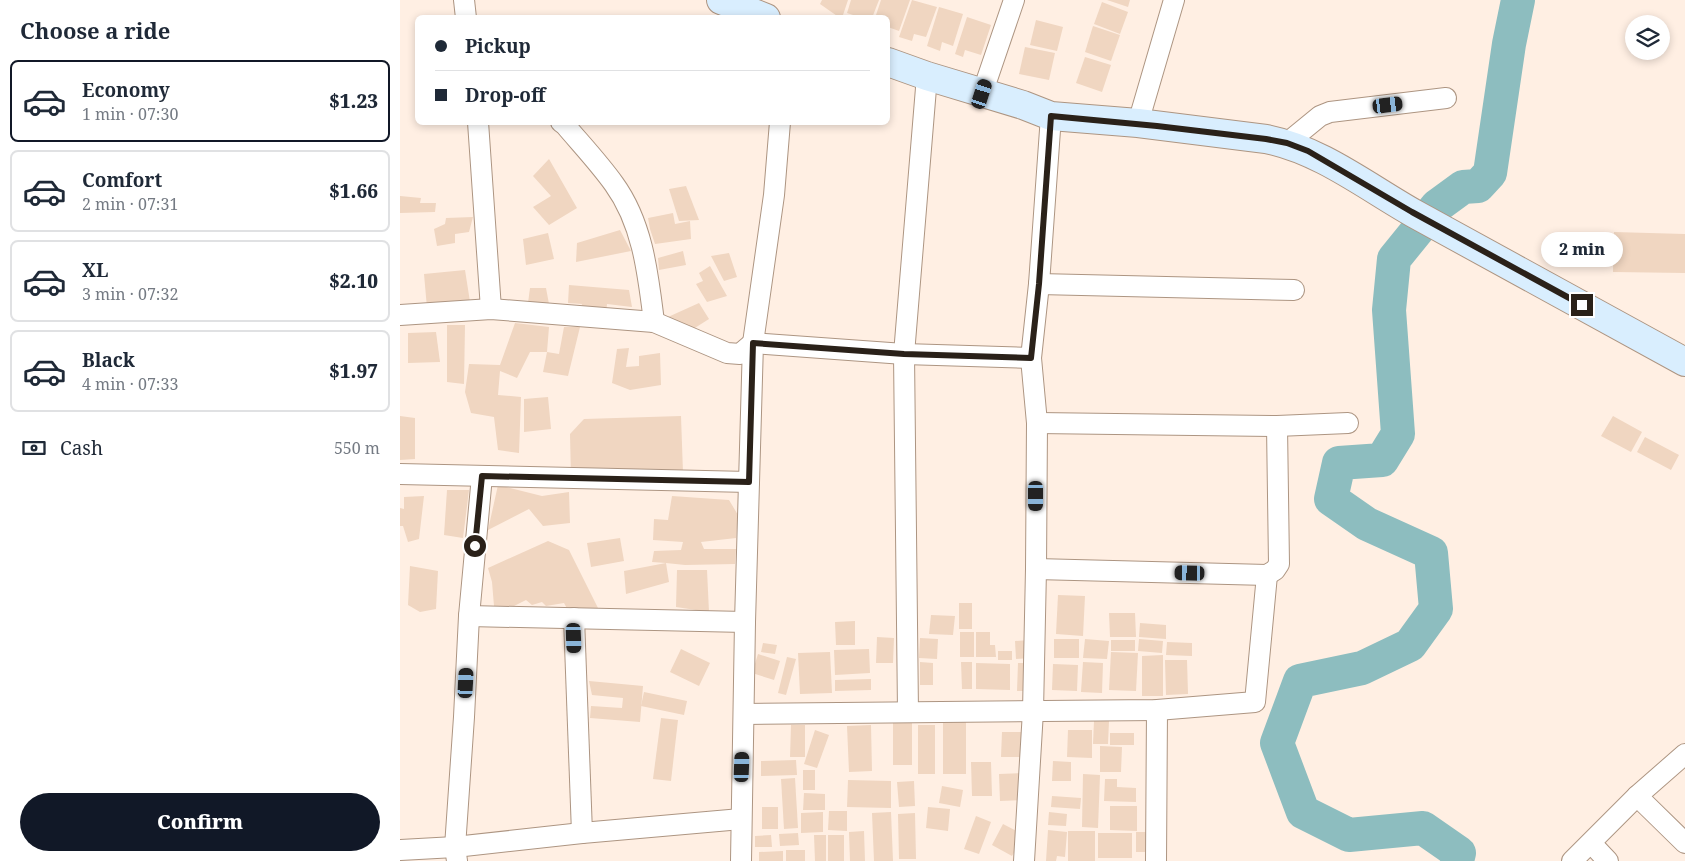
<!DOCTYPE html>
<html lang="en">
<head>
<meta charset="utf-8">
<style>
	:root { --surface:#fff; --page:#f2f2f3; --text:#1f2937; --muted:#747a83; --line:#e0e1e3; --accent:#111827 }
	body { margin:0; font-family:"Noto Serif",serif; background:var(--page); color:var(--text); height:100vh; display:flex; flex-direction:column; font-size:19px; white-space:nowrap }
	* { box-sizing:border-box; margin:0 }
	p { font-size:16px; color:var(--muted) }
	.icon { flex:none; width:28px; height:28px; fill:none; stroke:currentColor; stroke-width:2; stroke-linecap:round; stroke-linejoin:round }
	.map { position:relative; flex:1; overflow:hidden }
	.panel { display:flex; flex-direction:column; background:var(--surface); width:400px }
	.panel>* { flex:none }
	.guide { position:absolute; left:15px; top:15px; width:475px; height:110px; border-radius:8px; box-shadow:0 2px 8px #0003; display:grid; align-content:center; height:110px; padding:0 20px; background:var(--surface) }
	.controls { position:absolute; left:1225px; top:15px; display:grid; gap:10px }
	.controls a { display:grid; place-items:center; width:45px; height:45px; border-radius:50%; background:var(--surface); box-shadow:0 2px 8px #0003; font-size:25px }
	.end { position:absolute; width:22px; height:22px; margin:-11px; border:6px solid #2a2119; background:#fff; box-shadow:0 0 0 2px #fff }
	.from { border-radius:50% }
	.bubble { position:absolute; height:35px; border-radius:18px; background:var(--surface); box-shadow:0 2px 8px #0003; font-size:16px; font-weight:800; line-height:35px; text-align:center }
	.car { position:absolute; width:15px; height:30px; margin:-15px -8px; border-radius:6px; box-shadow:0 0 4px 1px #0007; background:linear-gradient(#222 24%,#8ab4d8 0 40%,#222 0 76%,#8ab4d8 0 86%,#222 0) }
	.guide b { display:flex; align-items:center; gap:18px; height:48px; font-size:19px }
	.guide b+b { border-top:1px solid var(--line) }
	.guide i { width:12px; height:12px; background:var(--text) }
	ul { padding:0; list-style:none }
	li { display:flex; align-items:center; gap:15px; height:82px; margin:0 10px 8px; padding:0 10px; border:2px solid var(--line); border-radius:8px }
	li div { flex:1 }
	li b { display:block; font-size:19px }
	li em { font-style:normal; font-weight:800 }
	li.on { border-color:var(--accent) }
	li>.icon { width:45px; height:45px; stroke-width:1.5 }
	h2 { padding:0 20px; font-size:22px; line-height:60px }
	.pay { display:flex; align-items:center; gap:12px; height:55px; padding:0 20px; font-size:19px }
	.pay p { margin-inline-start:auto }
	.button { display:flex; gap:10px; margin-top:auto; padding:10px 20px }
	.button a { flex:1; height:58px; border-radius:30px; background:var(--accent); color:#fff; font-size:20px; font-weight:800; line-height:58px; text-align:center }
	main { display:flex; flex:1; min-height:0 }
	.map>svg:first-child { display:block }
</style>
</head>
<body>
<main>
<section class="panel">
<h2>Choose a ride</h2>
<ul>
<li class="on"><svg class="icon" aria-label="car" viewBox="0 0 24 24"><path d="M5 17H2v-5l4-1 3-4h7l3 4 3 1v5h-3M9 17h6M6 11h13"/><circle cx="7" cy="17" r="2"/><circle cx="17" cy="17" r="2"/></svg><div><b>Economy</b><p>1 min · 07:30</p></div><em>$1.23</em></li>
<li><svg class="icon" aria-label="car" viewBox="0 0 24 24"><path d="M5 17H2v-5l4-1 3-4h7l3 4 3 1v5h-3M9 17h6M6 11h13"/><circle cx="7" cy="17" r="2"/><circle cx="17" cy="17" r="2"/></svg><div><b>Comfort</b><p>2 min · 07:31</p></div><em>$1.66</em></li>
<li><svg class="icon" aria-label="car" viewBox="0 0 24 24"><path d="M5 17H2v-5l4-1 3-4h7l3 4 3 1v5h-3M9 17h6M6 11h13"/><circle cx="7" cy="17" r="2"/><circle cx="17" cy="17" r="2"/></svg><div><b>XL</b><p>3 min · 07:32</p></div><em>$2.10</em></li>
<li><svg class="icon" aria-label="car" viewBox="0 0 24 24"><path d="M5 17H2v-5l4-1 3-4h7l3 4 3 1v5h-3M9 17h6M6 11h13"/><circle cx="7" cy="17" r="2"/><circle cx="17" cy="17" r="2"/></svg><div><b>Black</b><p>4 min · 07:33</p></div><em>$1.97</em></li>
</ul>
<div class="pay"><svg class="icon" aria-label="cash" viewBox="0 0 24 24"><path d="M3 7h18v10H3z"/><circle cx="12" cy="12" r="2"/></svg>Cash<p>550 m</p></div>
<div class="button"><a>Confirm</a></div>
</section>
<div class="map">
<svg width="1285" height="861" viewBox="0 0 1285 861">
	<rect width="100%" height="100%" fill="#ffefe3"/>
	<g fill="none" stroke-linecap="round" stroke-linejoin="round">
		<path stroke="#8dbdbf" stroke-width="34" d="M1057 861 1059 853 1023 828 949 835 903 812 877 743 900 681 962 668 1010 645 1036 609 1031 553 967 524 931 499 939 463 982 460 998 434 989 310 994 259 1037 206 1063 187 1078 186 1090 173 1109 44 1118 0"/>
	</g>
	<g fill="#f0d6c1">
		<path d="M422 0H448L442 18H440L420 4Z"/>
		<path d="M451 0H479L472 18H462L447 13Z"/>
		<path d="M481 0H510L499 31 488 27V18H475Z"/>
		<path d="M512 0 537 7 526 37 514 34 512 41 499 37Z"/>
		<path d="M707 0H730L728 7Z"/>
		<path d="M702 2 728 12 720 34 694 24Z"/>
		<path d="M539 7 563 14 553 46 542 42 540 51 527 46Z"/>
		<path d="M567 17 591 25 581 55 565 50 563 57 555 54Z"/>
		<path d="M636 20 663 27 657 51 630 45Z"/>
		<path d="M693 26 720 35 711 61 685 52Z"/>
		<path d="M625 47 655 53 649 80 619 74Z"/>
		<path d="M685 57 711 65 702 92 676 83Z"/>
		<path d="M149 159 177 208 149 225 133 207 151 196 133 176Z"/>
		<path d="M286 186 299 220 279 221 269 189Z"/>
		<path d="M0 196 21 198 20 203H36L35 212 0 213Z"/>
		<path d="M273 213 275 224 290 221 291 239 255 244 250 229 248 218Z"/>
		<path d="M73 217 69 232 55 234V243L37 246 34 229 45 224 46 218Z"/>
		<path d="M220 230 231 251 176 262 177 243Z"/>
		<path d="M1214 232 1285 234V273L1213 272Z"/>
		<path d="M148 233 154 259 126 265 123 239Z"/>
		<path d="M283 251 286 265 259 270 258 258Z"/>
		<path d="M329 253 337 277 324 281 311 256Z"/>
		<path d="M310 266 327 296 307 302 296 284 303 281 299 273Z"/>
		<path d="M65 270 70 302 27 308 24 274Z"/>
		<path d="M169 285 229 290 232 307 207 304 206 314 181 309 182 304 168 303Z"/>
		<path d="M130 288H146L149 304 128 303Z"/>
		<path d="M299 303 309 319 290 331 271 326 268 317Z"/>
		<path d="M115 323 149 327 147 352H130L117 378 100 371 98 395 121 397 119 453 98 450 94 417 71 413 65 392 69 364 100 365Z"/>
		<path d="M47 325H65L64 384 47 382Z"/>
		<path d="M164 327H180L168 376 143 372 147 352 159 354Z"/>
		<path d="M36 332 40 362 8 363V333Z"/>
		<path d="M229 348 226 367 239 366V356L260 353 261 385 230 390 212 383 217 349Z"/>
		<path d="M148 397 151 429 124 432V399Z"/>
		<path d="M0 416 15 418V459L0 460Z"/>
		<path d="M281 416 283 473 171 478 170 434 184 419Z"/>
		<path d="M1213 416 1242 432 1231 452 1201 436Z"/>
		<path d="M1245 437 1279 455 1271 470 1237 452Z"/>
		<path d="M98 485 142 496 169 492 170 523 143 526 129 509 88 530Z"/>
		<path d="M47 490H69L63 538 44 535Z"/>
		<path d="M24 496 19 539 8 542 3 526H0V508L4 509V497Z"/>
		<path d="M272 496 329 500 338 515 336 538 301 542 304 549H336L335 564 285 565 266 563 269 582 226 594 224 571 266 563 252 562 254 551 281 550 283 542 253 540 254 519 268 520Z"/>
		<path d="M220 538 224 561 191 567 187 543Z"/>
		<path d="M148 541 169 550 200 612 171 616 164 603 146 606 142 602 132 605 126 600 114 606H94L92 582 88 568Z"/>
		<path d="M10 566 38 571 36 609 20 612 8 605Z"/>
		<path d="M277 570H307L309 612 276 607Z"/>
		<path d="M658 595 685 596 683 636 656 634Z"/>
		<rect x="559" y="603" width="13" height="26"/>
		<path d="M709 613H735L736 637H710Z"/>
		<path d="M531 615 555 616 553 635 529 634Z"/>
		<path d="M455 621V645H436L435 622Z"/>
		<path d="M740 623 766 625V639L739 637Z"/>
		<rect x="560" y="632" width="14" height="25"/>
		<path d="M576 632H590V645H595L596 657H576Z"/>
		<path d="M477 637 494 638 493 663H476Z"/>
		<path d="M520 638 538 639 537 659 519 658Z"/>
		<rect x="654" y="639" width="25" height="19"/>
		<path d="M685 639 709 641 707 659 683 658Z"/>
		<path d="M739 639 763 641 762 653 738 651Z"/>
		<path d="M630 640 631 658 616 659 615 641Z"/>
		<rect x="711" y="640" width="24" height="11"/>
		<path d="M767 642 792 643V656L766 655Z"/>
		<path d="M363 643 377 645 375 654 361 652Z"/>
		<path d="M281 649 310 663 299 686 270 672Z"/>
		<path d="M469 649 470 673 435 675 434 650Z"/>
		<rect x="598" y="651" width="14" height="9"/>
		<path d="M430 652 432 693 400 694 398 653Z"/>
		<path d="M711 652 738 653 736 691 709 690Z"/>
		<path d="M358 654 380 661 374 680 352 673Z"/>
		<path d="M763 655V696H742V656Z"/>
		<path d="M387 657 396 659 386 695 378 693Z"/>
		<path d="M765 660H787L788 694 766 695Z"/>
		<path d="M520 662 533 663V685H520Z"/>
		<path d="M561 662H572V689H562Z"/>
		<path d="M683 662 703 663 702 693 681 692Z"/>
		<path d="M576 663 610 664V690L576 689Z"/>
		<path d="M618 663H633L632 691H617Z"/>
		<path d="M653 664 678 665 677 691 652 690Z"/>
		<path d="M471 679V690L435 691V680Z"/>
		<path d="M189 681 243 686 240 722 190 718 191 706 222 708 223 698 192 695Z"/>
		<path d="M244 692 287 701 284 715 241 706Z"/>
		<path d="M543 716 566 717V774H543Z"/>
		<rect x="493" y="717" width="19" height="48"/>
		<path d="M261 718 278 720 271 781 253 779Z"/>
		<path d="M694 721H709L708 744H693Z"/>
		<path d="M391 725H405V757H390Z"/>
		<path d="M471 725 472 771 449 772 447 726Z"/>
		<rect x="518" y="725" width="17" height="49"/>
		<path d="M415 730 429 735 417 768 404 764Z"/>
		<path d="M668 730H692V758L667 757Z"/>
		<path d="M602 732H622L621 757H601Z"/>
		<rect x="710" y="733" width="24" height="12"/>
		<path d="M700 746 722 747 721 772H700Z"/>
		<path d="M396 760 397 775 361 776V761Z"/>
		<path d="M653 761 671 762V781H652Z"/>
		<path d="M571 762H591L592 796H572Z"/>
		<rect x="403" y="770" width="12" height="20"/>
		<path d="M625 773 626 800 600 801 599 774Z"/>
		<path d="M683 774 700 775 698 828 682 827Z"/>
		<path d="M395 778 398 828 384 829 381 779Z"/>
		<path d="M705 779H717V787L736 788V802L704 801Z"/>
		<path d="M448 780 491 781V808L447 807Z"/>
		<path d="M514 781 515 806 499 807 497 782Z"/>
		<path d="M542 786 563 790 560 807 539 803Z"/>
		<path d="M404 793 425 794V810H403Z"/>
		<path d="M652 796 681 798 680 809 651 807Z"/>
		<path d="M710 806H737V831L710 830Z"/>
		<rect x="362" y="807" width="16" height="22"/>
		<path d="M528 807 550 809 548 831 526 828Z"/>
		<path d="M429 811H447V831L428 830Z"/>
		<path d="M423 812V832L401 833V813Z"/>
		<path d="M491 812 493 861H474L472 813Z"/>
		<path d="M649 812 667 814 666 826 648 825Z"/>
		<path d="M515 813 516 859H499L498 814Z"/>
		<path d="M576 816 591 822 579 854 564 849Z"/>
		<path d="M603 824 624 835 612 856 592 845Z"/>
		<path d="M648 830 667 832 665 857 657 856 656 861H646Z"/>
		<path d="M464 831 465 861H450L449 832Z"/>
		<rect x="668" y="831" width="27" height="30"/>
		<path d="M736 832H753L754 852H736Z"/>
		<path d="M398 833 399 845 380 846 379 834Z"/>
		<rect x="698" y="833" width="34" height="25"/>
		<path d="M371 835 372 847H355V836Z"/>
		<path d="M414 835H426V861H415Z"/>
		<rect x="428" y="835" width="16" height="26"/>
		<rect x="386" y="850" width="19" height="11"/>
		<path d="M383 851V861H359V852Z"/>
	</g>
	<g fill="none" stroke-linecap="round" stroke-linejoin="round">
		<defs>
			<g id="street">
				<path d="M64 0 66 18"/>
				<path d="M582 94 614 0"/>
				<path d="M78 122 91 309"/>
				<path d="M161 122 165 125C181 144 199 163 214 184 243 224 248 274 254 322"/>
				<path d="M738 123 774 0"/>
				<path d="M887 143 920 116 930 112 1046 98"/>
				<path d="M639 284 894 290"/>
				<path d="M0 315 91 309 254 322 327 353 340 354 353 343 504 354 631 358"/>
				<path d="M637 423 877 426 948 423"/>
				<path d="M0 474 349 482"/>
				<path d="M636 569 867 575 875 570 879 564 877 426"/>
				<path d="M69 616 345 622"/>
				<path d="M174 618 182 833"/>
				<path d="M508 712 504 354 527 76"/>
				<path d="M344 714 757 710 855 702 867 575"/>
				<path d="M1237 796 1285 843"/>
				<path d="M1191 843 1208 861"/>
				<path d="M0 850 55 847 182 833 341 819"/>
				<path d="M57 861 55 847 64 717 69 616 82 476"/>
				<path d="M341 861 345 622 353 343 374 195 380 122"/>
				<path d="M624 861 633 711 636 569 637 423 631 358 639 284 651 116"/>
				<path d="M756 861 757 710"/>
				<path d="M1172 861 1237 796 1285 754"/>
			</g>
			<g id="secondary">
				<path d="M321 0 366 18"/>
				<path d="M488 62 527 76 623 105 651 116 738 123 866 139C921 150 967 187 1015 214 1105 263 1195 312 1285 362"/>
			</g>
		</defs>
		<use href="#street" stroke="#ad9582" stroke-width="22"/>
		<use href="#secondary" stroke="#ad9582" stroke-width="30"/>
		<use href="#street" stroke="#fff" stroke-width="20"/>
		<use href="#secondary" stroke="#d9eefe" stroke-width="28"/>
	</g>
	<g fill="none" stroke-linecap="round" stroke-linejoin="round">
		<path stroke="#2a2119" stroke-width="6" d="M75 546 82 476 349 482 353 343 504 354 631 358 639 284 651 116 757 126 866 139 887 143 908 151 1012 212 1182 305"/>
	</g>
</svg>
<div class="controls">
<a><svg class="icon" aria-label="layers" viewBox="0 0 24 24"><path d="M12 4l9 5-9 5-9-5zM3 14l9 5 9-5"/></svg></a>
</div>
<i class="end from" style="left:75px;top:546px"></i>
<i class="end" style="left:1182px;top:305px"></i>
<div class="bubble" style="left:1141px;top:232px;width:82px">2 min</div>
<i class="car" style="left:582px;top:94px;rotate:18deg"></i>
<i class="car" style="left:988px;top:105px;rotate:83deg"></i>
<i class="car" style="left:636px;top:496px;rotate:180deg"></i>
<i class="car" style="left:790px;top:573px;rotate:271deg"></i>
<i class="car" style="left:174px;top:638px;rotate:178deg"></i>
<i class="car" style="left:66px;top:683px;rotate:3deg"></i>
<i class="car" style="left:342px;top:767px;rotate:2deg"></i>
<div class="guide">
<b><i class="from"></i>Pickup</b>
<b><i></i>Drop-off</b>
</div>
</div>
</main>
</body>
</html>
